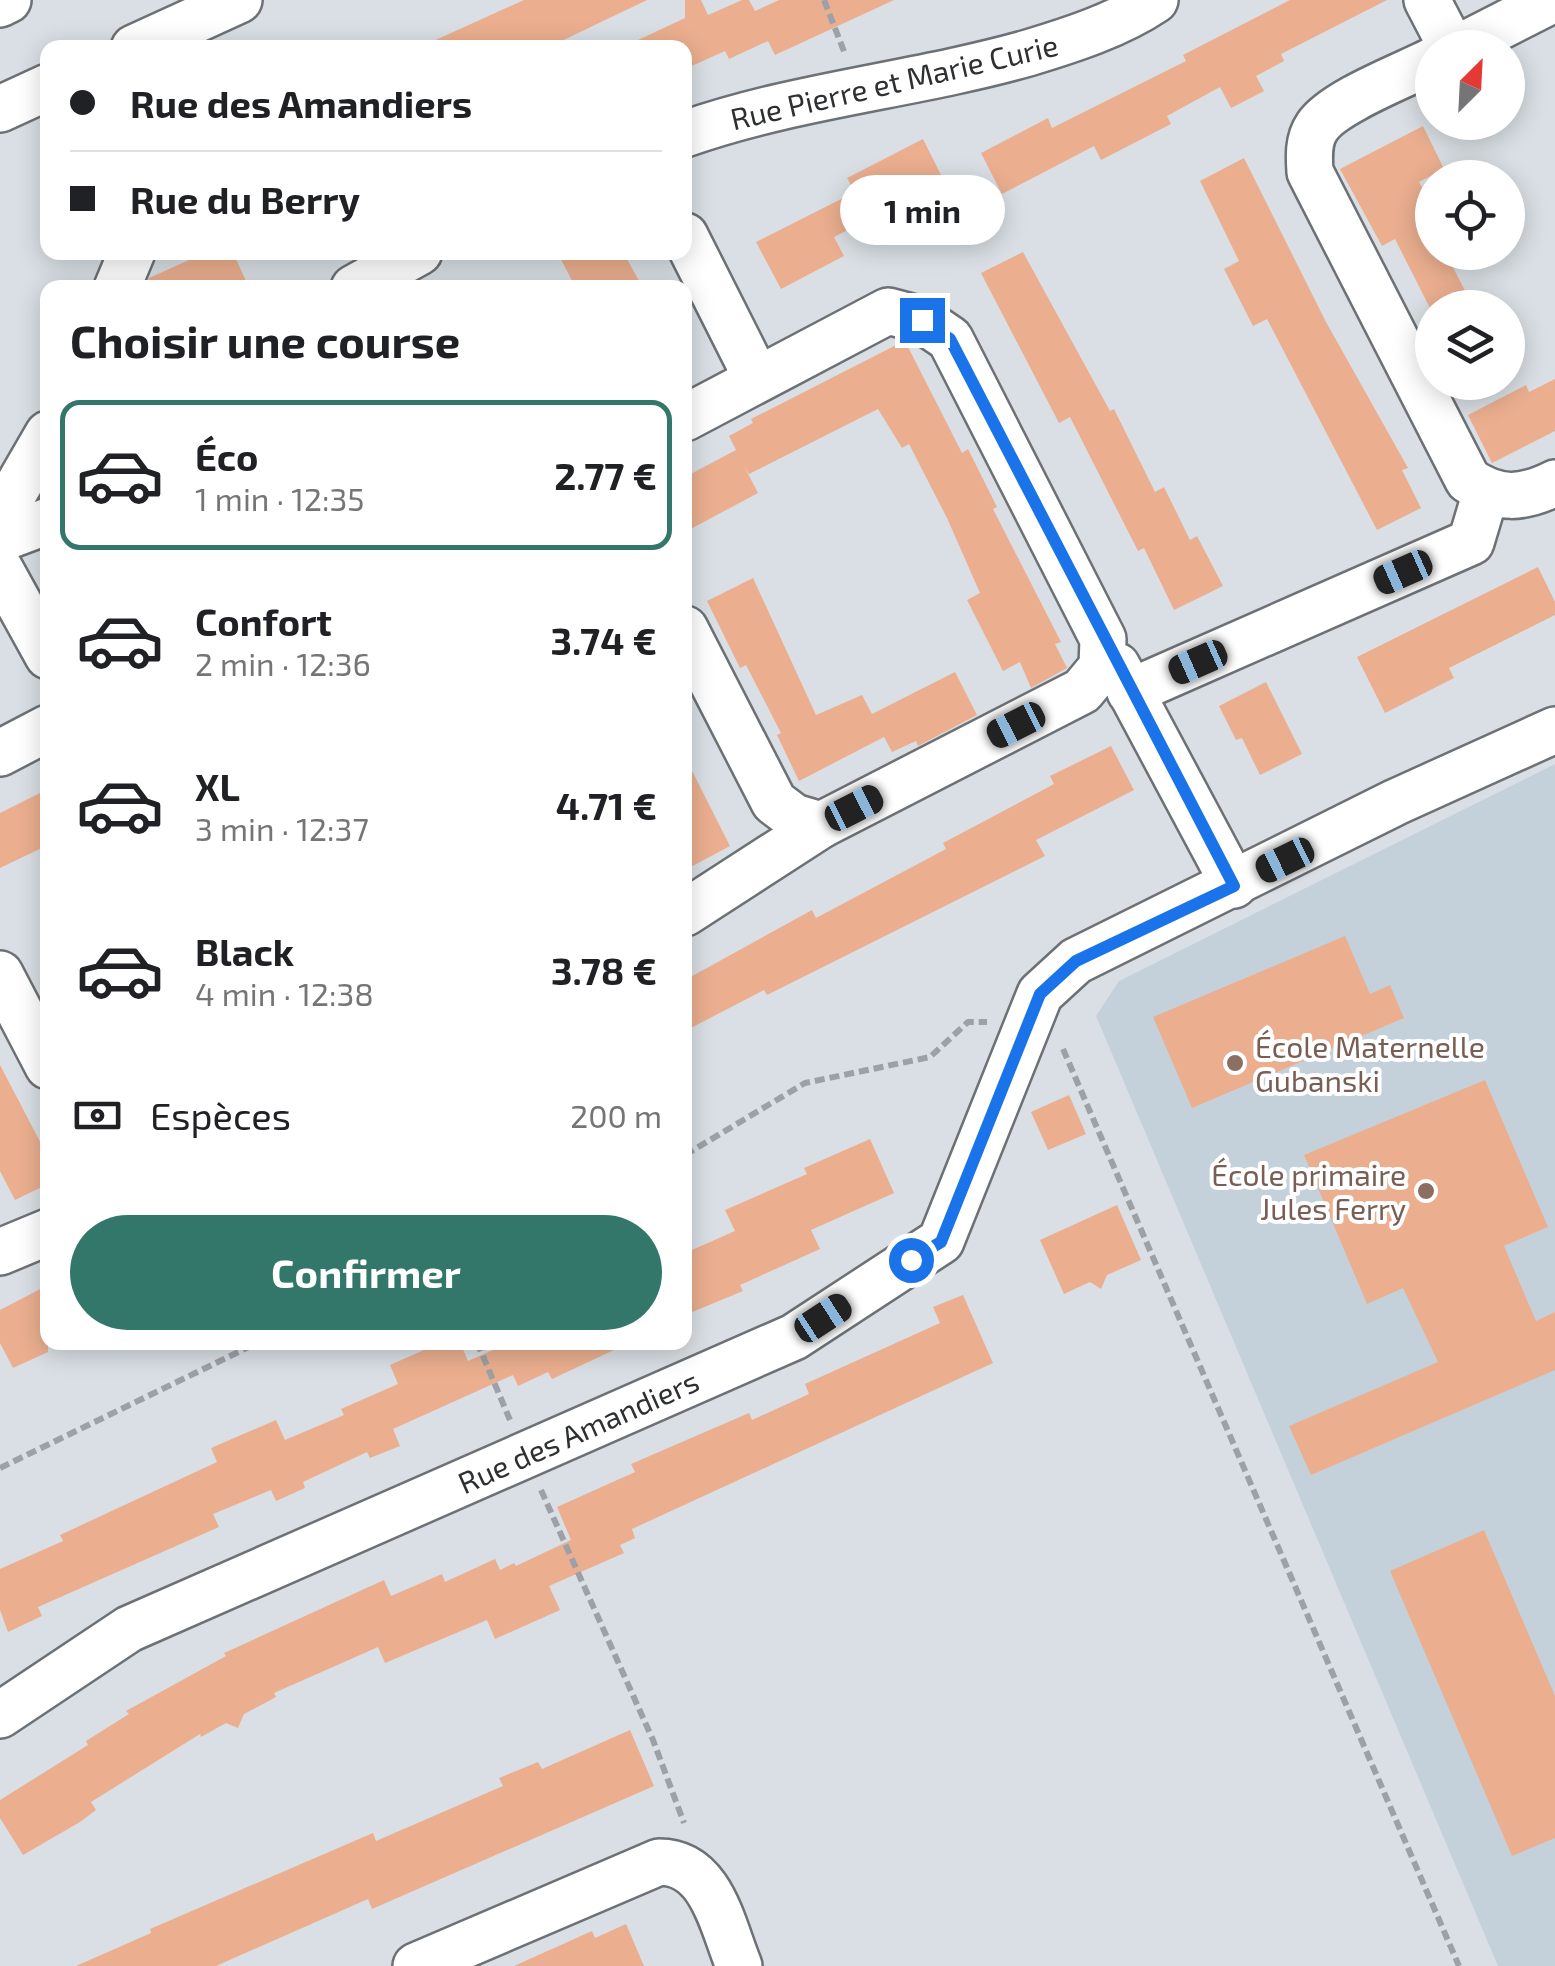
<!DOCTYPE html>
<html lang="fr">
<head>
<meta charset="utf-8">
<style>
	:root { --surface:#fff; --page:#f6f6f6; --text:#202124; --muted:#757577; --line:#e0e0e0; --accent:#33776b }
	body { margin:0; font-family:"Exo 2",sans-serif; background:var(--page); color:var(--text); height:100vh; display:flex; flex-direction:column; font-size:38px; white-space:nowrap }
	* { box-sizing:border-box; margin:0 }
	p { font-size:32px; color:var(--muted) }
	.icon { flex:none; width:55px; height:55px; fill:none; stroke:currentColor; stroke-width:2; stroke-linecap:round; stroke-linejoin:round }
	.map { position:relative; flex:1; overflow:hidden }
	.drawer { position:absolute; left:40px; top:280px; width:652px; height:1070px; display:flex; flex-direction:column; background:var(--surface); border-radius:20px; box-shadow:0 5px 25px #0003 }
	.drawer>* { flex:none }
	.hud { position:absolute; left:40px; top:40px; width:652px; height:220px; border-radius:20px; box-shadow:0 5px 25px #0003; display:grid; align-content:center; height:220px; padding:0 30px; background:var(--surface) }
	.needle { width:65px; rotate:24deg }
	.buttons { position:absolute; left:1415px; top:30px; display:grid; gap:20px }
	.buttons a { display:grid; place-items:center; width:110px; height:110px; border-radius:50%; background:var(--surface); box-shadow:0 5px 25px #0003; font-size:50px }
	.end { position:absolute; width:45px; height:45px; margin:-22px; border:12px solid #1a73e8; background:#fff; box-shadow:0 0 0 5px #fff }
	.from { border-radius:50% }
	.bubble { position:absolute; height:70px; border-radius:35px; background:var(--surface); box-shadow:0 5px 25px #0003; font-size:32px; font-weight:700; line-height:70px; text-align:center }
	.car { position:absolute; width:30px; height:60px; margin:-30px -15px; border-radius:12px; box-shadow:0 0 8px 2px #0007; background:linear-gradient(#222 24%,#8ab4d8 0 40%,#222 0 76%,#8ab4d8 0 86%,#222 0) }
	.hud b { display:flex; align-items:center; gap:35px; height:95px; font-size:38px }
	.hud b+b { border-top:2px solid var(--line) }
	.hud i { width:25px; height:25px; background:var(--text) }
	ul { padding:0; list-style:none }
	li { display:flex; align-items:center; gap:30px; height:150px; margin:0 20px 15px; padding:0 10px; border:5px solid transparent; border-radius:20px }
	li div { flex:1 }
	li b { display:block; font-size:38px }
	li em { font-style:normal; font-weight:700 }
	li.selected { border-color:var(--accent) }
	li>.icon { width:90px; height:90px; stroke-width:1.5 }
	h2 { padding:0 30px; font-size:45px; line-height:120px }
	.pay { display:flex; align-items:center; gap:25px; height:110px; padding:0 30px; font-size:38px }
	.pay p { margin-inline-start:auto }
	.primary-button { display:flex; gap:20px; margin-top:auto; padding:20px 30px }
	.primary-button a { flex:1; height:115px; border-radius:60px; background:var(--accent); color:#fff; font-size:40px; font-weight:700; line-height:115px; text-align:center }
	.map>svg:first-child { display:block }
</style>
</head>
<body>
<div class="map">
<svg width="1555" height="1966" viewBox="0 0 1555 1966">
	<rect width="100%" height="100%" fill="#d9dfe4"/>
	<path fill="#c5d1da" d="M1555 764V1966H1498L1096 1016 1119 981Z"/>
	<g fill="#ebaf8f">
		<path d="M524 0H647L547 48H418Z"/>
		<path d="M685 0H701L708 15 742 0H749L755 11 779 0H894L775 55 768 41 729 59 725 51 685 69V48H621L685 18Z"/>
		<path d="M1290 0H1387L1281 54 1284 61 1256 76 1264 91 1231 108 1220 87 1167 116 1171 124 1101 160 1094 146 1002 194 981 153 1048 118 1052 128 1186 61 1183 55Z"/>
		<path d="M1423 126 1444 169 1419 182 1432 207V252H1445L1474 308H1430L1395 239 1382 246 1340 169Z"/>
		<path d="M923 139 944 181 834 237 844 256 781 289 756 242 855 192 847 178Z"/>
		<path d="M1244 158 1326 322 1408 468 1402 470 1421 508 1377 530 1267 319 1253 326 1224 269 1239 261 1200 181Z"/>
		<path d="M207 252H233L249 288H146L149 278Z"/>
		<path d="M557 252H623L643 288H576Z"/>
		<path d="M1023 252 1110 411 1114 409 1155 492 1164 487 1190 540 1197 536 1223 586 1174 610 1144 548 1138 551 1070 417 1059 423 981 273Z"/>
		<path d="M902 342 906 343 962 453 968 449 997 507 993 509 1061 642 1055 644 1067 668 1031 688 1020 662 1003 671 967 600 980 593 947 518 909 444 902 448 878 409 749 474 744 466 758 493 685 532V477L736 450 729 436 753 423 751 419Z"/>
		<path d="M1555 379V431L1492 463 1468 415 1526 385 1529 392Z"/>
		<path d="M1538 567 1555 602V615L1449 668 1454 678 1385 713 1357 657Z"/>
		<path d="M753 578 816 715 862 695 872 714 955 672 977 715 918 746 916 741 892 752 882 733 884 737 799 781 777 735 781 733 746 665 740 668 707 601Z"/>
		<path d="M1266 682 1302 754 1260 775 1242 738 1236 740 1219 706Z"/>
		<path d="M1111 746 1134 790 1036 840 1045 856 767 995 764 990 685 1031V980L812 910 816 918 946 849 943 843 1054 784 1050 776Z"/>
		<path d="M685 757 730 846 685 870Z"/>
		<path d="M48 789V845L0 868V813Z"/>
		<path d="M1345 936 1370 994 1390 985 1404 1018 1192 1108 1153 1017Z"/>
		<path d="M0 1065 48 1157V1184L15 1200 0 1171Z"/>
		<path d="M1485 1080 1548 1227 1504 1246 1536 1321 1555 1312V1370L1311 1475 1289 1426 1438 1362 1403 1288 1367 1304 1304 1155Z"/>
		<path d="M1069 1095 1086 1134 1048 1150 1031 1112Z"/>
		<path d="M870 1139 894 1193 811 1230 820 1249 740 1285 743 1291 685 1315V1253L735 1231 725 1210 807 1174 804 1168Z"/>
		<path d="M1117 1205 1141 1260 1107 1275 1101 1289 1090 1282 1064 1294 1040 1240Z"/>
		<path d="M48 1285V1352L13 1368 0 1343V1310Z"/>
		<path d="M963 1295 993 1363 632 1529 635 1538 620 1545 624 1553 549 1586 560 1610 495 1639 487 1620 385 1663 378 1647 274 1693 276 1697 244 1714 238 1728 226 1723 201 1737 200 1734 91 1802 96 1810 80 1822 23 1855 0 1818V1800L88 1745 86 1741 129 1714 126 1711 226 1656 224 1653 384 1580 391 1596 442 1574 445 1582 495 1559 500 1570 514 1563 516 1566 571 1540 557 1507 635 1472 631 1464 749 1413 752 1420 809 1394 805 1384 940 1323 933 1307Z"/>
		<path d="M442 1342H460L468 1361 500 1347 498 1342H631L552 1379 548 1372 518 1386 513 1375 393 1429 400 1446 370 1458 367 1452 303 1482 305 1488 276 1501 271 1490 213 1514 219 1527 38 1607 42 1616 8 1632 0 1610V1569L63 1541 60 1535 217 1462 211 1448 276 1420 285 1440 344 1415 341 1409 398 1384 390 1365Z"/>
		<path d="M1484 1530 1555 1696V1838L1512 1856 1390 1571Z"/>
		<path d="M630 1730 654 1786 372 1909 368 1899 216 1966H76L151 1933 150 1929 373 1833 376 1841 503 1786 499 1778 538 1762 542 1769Z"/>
		<path d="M626 1924 644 1966H514L592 1931 595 1938Z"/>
	</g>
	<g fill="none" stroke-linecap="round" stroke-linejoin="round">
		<defs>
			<g id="minor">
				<path d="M1427 0 1452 48"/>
				<path d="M0 4 8 0"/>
				<path d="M134 48 239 0"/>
				<path d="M1458 48 1552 0"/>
				<path d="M1432 61C1405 75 1333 102 1317 127 1308 140 1309 157 1310 172L1468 480C1498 501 1523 499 1555 483"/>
				<path d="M0 109 48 87"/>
				<path d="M685 134C796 95 915 85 1028 53 1071 40 1118 25 1155 0"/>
				<path d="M685 236 756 377"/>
				<path d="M117 288 132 252"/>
				<path d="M354 288 419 252"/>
				<path d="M685 418 888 311 922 320 950 339 1103 639 1102 667 1082 691 821 825 794 817 774 802 685 629"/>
				<path d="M0 517 48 434"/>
				<path d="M0 539 48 521"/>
				<path d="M0 569 48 656"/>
				<path d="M1117 666 1234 885"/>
				<path d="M1130 692 1471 542 1486 492"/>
				<path d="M0 753 48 728"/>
				<path d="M685 913 821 825"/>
				<path d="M0 974 48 1066"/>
				<path d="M0 1252 48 1232"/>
				<path d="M0 1715 129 1629 794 1337 941 1241 1040 994 1076 961 1396 802 1555 730"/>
				<path d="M416 1966 659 1862C712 1862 722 1925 739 1966"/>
			</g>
		</defs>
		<use href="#minor" stroke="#6c7175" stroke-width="50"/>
		<g stroke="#9da1a5" stroke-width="6" stroke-dasharray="10 5" stroke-linecap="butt">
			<path d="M824 0 845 54"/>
			<path d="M1063 1049 1459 1966"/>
			<path d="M685 1155 805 1083 930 1057 968 1022H987"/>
			<path d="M477 1342 510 1420"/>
			<path d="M0 1468 259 1342"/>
			<path d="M541 1490 653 1740 684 1823"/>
		</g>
		<use href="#minor" stroke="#fff" stroke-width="45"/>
	</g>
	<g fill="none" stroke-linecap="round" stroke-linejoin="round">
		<path stroke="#1a73e8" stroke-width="12" d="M911 1260 941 1242 1040 994 1076 961 1234 886 950 339 922 320"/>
	</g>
	<g fill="#8d6e63" stroke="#fff" stroke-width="4">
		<circle cx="1235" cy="1063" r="10"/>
		<circle cx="1426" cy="1191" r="10"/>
	</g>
	<g text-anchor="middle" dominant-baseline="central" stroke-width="8" stroke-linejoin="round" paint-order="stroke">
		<g font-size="30" fill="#2d2f31" stroke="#fff">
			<text transform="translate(894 81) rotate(-13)">Rue Pierre et Marie Curie</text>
			<text transform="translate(578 1431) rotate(-24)">Rue des Amandiers</text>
		</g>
		<g font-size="30" fill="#785e54" stroke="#fff" text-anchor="start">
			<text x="1255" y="1046">École Maternelle<tspan x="1255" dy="34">Gubanski</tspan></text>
			<text x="1406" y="1174" text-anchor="end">École primaire<tspan x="1406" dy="34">Jules Ferry</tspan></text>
		</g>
	</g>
</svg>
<div class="buttons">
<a><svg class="needle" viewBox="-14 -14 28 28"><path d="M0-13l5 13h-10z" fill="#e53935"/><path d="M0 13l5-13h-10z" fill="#757577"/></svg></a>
<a><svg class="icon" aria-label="locate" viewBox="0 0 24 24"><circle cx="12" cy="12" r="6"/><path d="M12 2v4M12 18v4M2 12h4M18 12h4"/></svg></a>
<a><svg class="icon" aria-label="layers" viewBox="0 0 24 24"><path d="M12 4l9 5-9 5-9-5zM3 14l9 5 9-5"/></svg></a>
</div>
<i class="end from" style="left:911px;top:1260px"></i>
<i class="end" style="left:922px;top:320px"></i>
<div class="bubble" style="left:840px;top:175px;width:165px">1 min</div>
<i class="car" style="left:1403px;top:572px;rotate:246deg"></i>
<i class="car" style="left:1198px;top:662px;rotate:246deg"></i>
<i class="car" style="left:1016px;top:725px;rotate:243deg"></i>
<i class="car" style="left:854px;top:808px;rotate:63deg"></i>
<i class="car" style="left:1285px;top:860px;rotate:244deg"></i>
<i class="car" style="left:823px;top:1318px;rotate:57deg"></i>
<div class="hud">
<b><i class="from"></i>Rue des Amandiers</b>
<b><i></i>Rue du Berry</b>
</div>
<section class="drawer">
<h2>Choisir une course</h2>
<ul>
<li class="selected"><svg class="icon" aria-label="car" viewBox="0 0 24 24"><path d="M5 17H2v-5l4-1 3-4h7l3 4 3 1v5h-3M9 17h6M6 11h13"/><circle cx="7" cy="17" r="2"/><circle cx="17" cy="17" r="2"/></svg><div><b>Éco</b><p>1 min · 12:35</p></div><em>2.77 €</em></li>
<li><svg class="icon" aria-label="car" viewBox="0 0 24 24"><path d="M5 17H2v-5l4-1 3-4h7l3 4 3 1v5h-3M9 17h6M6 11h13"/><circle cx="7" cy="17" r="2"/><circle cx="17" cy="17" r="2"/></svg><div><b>Confort</b><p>2 min · 12:36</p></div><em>3.74 €</em></li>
<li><svg class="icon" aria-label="car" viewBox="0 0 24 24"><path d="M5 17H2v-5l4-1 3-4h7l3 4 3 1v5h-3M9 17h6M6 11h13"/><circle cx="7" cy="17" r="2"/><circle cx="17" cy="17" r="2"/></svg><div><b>XL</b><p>3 min · 12:37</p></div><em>4.71 €</em></li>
<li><svg class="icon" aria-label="car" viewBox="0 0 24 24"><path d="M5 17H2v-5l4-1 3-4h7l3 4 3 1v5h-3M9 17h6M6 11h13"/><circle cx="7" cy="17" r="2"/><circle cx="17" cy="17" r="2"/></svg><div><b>Black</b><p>4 min · 12:38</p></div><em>3.78 €</em></li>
</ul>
<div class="pay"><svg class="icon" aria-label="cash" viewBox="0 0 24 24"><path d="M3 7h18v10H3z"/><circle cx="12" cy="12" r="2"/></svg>Espèces<p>200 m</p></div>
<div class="primary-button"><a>Confirmer</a></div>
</section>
</div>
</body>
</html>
